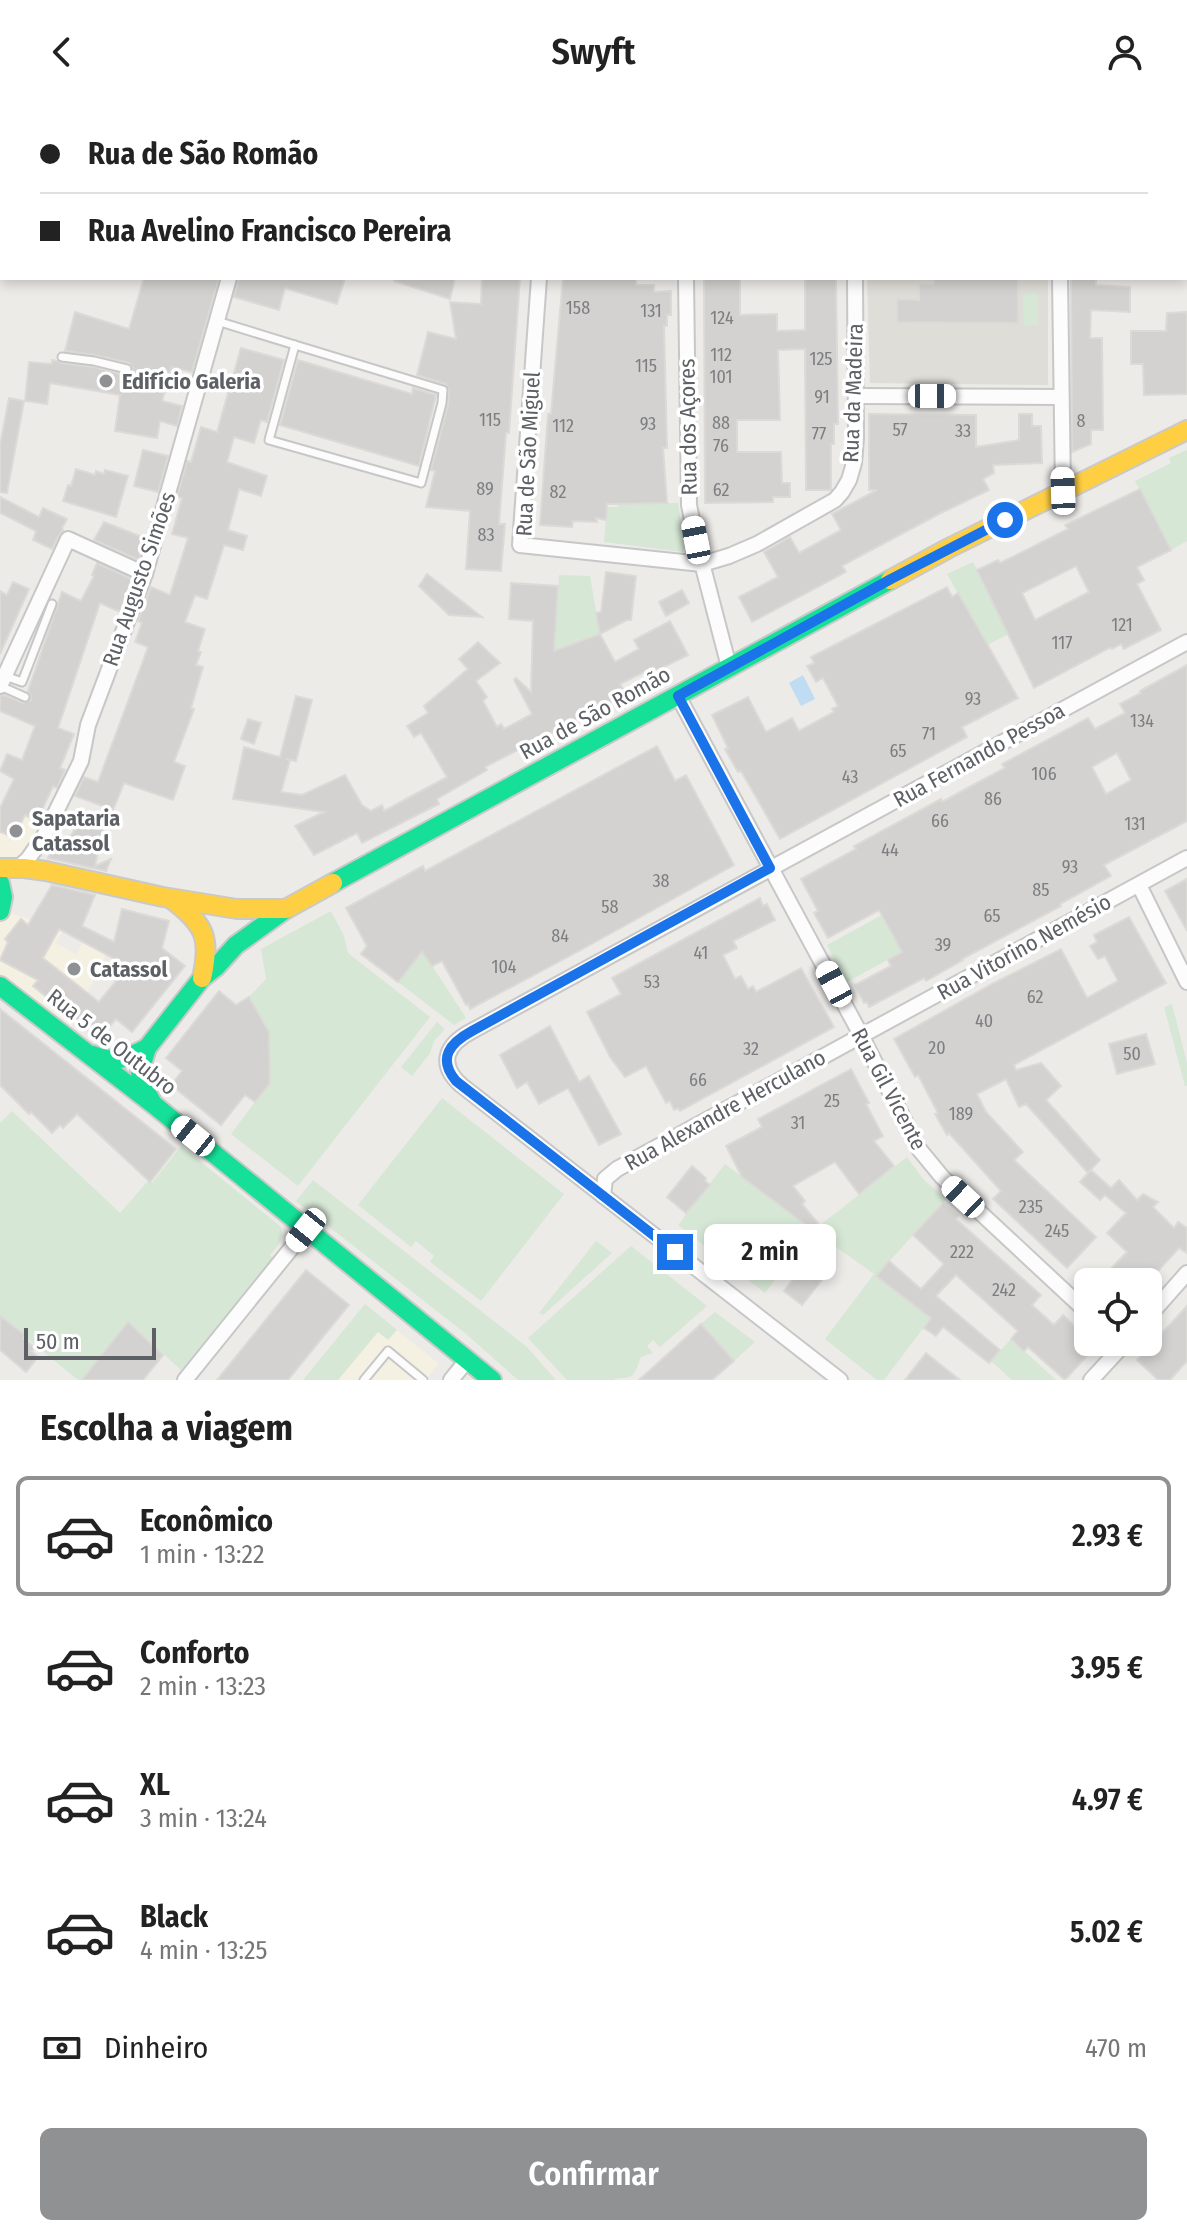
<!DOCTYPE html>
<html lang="pt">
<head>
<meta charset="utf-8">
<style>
	:root { --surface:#fff; --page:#f2f2f2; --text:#222; --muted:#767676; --line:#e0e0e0; --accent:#8f9193 }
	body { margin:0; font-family:"Fira Sans Condensed",sans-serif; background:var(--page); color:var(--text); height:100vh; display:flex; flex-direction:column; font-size:30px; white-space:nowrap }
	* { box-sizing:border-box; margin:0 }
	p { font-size:26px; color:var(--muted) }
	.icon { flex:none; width:44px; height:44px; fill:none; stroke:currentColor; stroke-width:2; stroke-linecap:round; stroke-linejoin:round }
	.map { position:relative; height:1276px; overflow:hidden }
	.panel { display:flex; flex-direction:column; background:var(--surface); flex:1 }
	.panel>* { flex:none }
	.hud { position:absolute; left:0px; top:0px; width:1188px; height:176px; box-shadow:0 4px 12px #0003; display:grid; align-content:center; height:176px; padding:0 40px; background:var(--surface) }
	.tools { position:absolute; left:1074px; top:1164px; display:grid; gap:16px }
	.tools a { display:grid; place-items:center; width:88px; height:88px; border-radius:12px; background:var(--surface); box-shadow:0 4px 12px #0003; font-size:40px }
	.scale { position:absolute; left:24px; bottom:20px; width:132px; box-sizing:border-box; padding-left:8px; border:4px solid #5d6065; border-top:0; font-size:22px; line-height:28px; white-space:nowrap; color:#5d6065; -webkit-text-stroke:6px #fff; paint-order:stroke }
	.end { position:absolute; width:36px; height:36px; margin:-18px; border:10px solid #1a73e8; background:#fff; box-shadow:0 0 0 4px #fff }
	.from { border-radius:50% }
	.bubble { position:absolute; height:56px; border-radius:12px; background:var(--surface); box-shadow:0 4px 12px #0003; font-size:26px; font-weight:600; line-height:56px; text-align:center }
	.car { position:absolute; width:24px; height:48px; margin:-24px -12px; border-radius:10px; box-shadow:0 0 6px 2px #0007; background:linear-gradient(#fff 24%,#345 0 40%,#fff 0 76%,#345 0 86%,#fff 0) }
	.hud b { display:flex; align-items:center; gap:28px; height:76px; font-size:30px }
	.hud b+b { border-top:2px solid var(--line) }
	.hud i { width:20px; height:20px; background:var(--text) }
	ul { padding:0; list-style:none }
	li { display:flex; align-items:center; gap:24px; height:120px; margin:0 16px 12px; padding:0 24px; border:4px solid transparent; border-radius:12px }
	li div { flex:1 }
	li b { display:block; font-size:30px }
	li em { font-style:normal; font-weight:600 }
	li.current { border-color:var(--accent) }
	li>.icon { width:72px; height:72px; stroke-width:1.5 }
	h2 { padding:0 40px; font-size:36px; line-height:96px }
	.pay { display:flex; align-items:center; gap:20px; height:88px; padding:0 40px; font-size:30px }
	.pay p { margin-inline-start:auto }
	.button { display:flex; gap:16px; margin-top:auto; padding:16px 40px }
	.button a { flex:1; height:92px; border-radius:12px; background:var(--accent); color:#fff; font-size:32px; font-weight:600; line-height:92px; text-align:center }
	header { display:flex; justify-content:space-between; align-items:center; height:104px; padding:0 40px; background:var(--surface); font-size:36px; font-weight:600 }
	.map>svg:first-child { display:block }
</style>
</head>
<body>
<header><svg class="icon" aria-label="back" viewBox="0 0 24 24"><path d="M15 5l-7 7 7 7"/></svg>Swyft<svg class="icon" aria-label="person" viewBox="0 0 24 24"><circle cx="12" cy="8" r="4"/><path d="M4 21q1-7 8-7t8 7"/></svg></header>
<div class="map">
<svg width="1187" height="1276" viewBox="0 0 1187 1276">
	<rect width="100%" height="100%" fill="#ecebe8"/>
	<g fill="#f4f0e2">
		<path d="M0 699 47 722 28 752 0 762Z"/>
		<path d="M2 807 50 821 62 828 56 839 76 850 84 837 106 850 67 932 0 880V813Z"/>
		<path d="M397 1226 439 1260 428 1273 430 1276H338L378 1227 388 1235Z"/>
	</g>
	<path fill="#dfddd8" d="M867 174H1048V281L870 279Z"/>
	<g fill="#d6e7d5">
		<path d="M1023 190H1038V221H1024Z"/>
		<path d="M1187 346V437L1171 446 1135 377 1171 359 1169 354Z"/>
		<path d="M678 399 685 443 683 448 604 438 607 403H618V400Z"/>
		<path d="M973 458 1009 530 987 541 947 470Z"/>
		<path d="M559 471 590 472 600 530 554 548Z"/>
		<path d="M331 807 344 832 348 849 430 913 298 1082 231 1030 269 979V928L249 893 266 875 261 845Z"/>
		<path d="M882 811 902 848 847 878 827 841Z"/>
		<path d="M420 843 466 914 454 921 398 878 408 866 396 856Z"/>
		<path d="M1172 900 1187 959V982H1185L1164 903Z"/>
		<path d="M437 918 445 925 434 937 430 949 412 972 401 963Z"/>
		<path d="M442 994 564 1090 481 1197 430 1158 434 1152 416 1137 411 1143 358 1101Z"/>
		<path d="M12 1007 120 1109 148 1077 152 1079 181 1042 280 1122C285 1135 279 1141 270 1151L273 1154 181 1266 128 1218 82 1276H78L0 1212V1019Z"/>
		<path d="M907 1053 924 1076 946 1095 876 1172 931 1214 884 1276H877L825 1235 874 1170 814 1127 765 1189 678 1121 725 1060 814 1126Z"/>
		<path d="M313 1076 527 1243 556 1276H518L465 1229 296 1097Z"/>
		<path d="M596 1137 612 1149 543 1211 539 1209Z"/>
		<path d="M631 1142 707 1202 660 1243 653 1236 647 1242 653 1249 641 1253C638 1259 637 1270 629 1273 623 1275 619 1273 613 1276H567L528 1234Z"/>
		<path d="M365 1200 397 1226 388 1236 378 1228 338 1276H303Z"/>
		<path d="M715 1208 755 1238 734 1257 701 1220Z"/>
		<path d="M1011 1235 1056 1276H1012L991 1257Z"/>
	</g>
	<path fill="#bfdcf3" d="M803 571 815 595 801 602 789 579Z"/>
	<g fill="#d3d2d1" stroke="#dcdad7" stroke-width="2" fill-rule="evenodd">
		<path d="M144 174H219L192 268 172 263 170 270 162 269 157 272 158 279 166 283 162 297 182 302 177 322 160 317 157 334 115 327 120 291 50 279 47 300 25 297 29 258 52 260V256L57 257 61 259 93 263 125 271 131 270 133 264 129 259 95 251 65 247 75 208 129 225Z"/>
		<path d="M239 174H345L337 200 285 184 279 206 234 193Z"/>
		<path d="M395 174H455L450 195 394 177Z"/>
		<path d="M482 174H520L509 329H506L499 420H505L501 467 466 465 470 407 426 403 435 367 431 366 448 301 449 286 446 280 417 271 428 228 456 235 450 198 481 200Z"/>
		<path d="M563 174H636V181H654V188L671 187V211H667V222H664L667 344H663L667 399 607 400 606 416 596 414 597 418 573 417 572 423 540 421 548 310H551Z"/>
		<path d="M704 174H740V211L777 210V227L805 226V174H836L838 320H834V340H831V386H806L805 245 778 246 780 316H737V348H781L782 379H790V393H773V398L705 399Z"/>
		<path d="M934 174H1018V219L897 218V195L919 196V180H933Z"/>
		<path d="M1071 174H1096V181L1130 183V208L1091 206 1090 234H1102L1103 326H1091V340L1072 348Z"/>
		<path d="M1187 208V290L1144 291 1143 260H1131V227H1166L1167 209Z"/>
		<path d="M241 244 284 256 267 318 261 316 254 339 234 333 227 358 267 372 261 392 239 385 228 426 247 432 243 446 224 441 207 495 195 491 185 518 205 525 198 547 201 548 196 561 203 563 191 604 194 605 174 658 185 662 173 696 124 679 113 706 75 692 84 673 98 678 143 557 148 543 135 538 142 519 138 517 151 483 170 491 188 434 172 430 182 394 177 393 187 357 191 358 201 323 217 328Z"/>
		<path d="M298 256 412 290 413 284 436 291 419 362 280 321Z"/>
		<path d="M9 294 24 297 7 389 0 388V341Z"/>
		<path d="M869 310 976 311V343L1019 336V310H1032V322H1041L1042 359 993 361 994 369 983 375 989 386 939 410 860 452 842 462 846 468 752 518 739 493 778 473 764 448 790 433 799 449 841 426 832 410 877 386H869Z"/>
		<path d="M143 346 168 352 158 388 134 382Z"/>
		<path d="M76 365 95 371 96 367 104 370 105 366 128 372 116 413 63 397 68 381 71 382Z"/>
		<path d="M1140 385 1171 446 1137 463 1144 476 1137 480 1161 526 1124 545 1121 540 1112 545 1111 543 1034 584 977 466 998 456 1000 459 1068 425 1065 421ZM1076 462 1089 488 1035 516 1022 489Z"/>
		<path d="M0 393 39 413 43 404 67 415 62 424 63 426 59 431 52 445 33 436 36 427 0 409Z"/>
		<path d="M104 418 145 434 139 456 94 436Z"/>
		<path d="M97 459 132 475 120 508 100 499 58 624 74 630 60 664 65 666 57 684 53 682 37 717 25 711 14 733 0 728V704L14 675 0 667 7 650 22 656 35 622 0 607V592L4 591 23 599 31 596V592L28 587 62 488 81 497 94 472 92 471Z"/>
		<path d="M606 468 636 472 631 516H627L600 530 596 509 601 508Z"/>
		<path d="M427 470 482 513 449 511 419 482Z"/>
		<path d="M13 478 29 485 0 550V487L7 491Z"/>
		<path d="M511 479 558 482 554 547 600 530 615 558 639 545 634 536 670 517 688 551 656 567 654 563 620 580 626 590 485 663 487 666 437 695 439 700 362 739 357 729 314 751 295 722 324 708 233 695 244 643 280 653 296 592 312 596 296 657 286 655 290 656 281 688 302 691 345 671 362 701 371 707 382 701 384 707 447 673 421 629 414 633 407 622 428 609 424 602 468 565 459 555 478 538 500 559 476 577 487 593 483 597 497 623 501 620 504 625 532 610 514 576 516 574 531 588 533 517 509 515Z"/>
		<path d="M947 483 952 493 958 489 1018 594 962 623 967 633 780 735 741 667 738 668 725 645 728 644 712 611 748 593 766 628 792 614 799 627 834 608 832 605 838 602 823 574 816 578 807 562 814 559 811 553Z"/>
		<path d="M682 486 689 499 666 512 659 498Z"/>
		<path d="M1187 561V717L1104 761 1111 772 1060 800 1061 802 962 855 963 856 926 877 924 874 869 903 867 898 864 899 855 881 891 862 888 856 902 848 879 806 828 834 814 809 818 807 801 775 856 745 854 742 941 695 942 698 973 681 1005 664 1002 660 1088 614 1095 625 1125 609 1120 600 1141 589 1140 587ZM1117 649 1131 676 1106 690 1092 663Z"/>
		<path d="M248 615 261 619 254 640 241 635Z"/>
		<path d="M657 642 675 677 686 671 734 761 579 847 470 905 468 900 466 901 442 857 432 862 422 848 398 878 361 850 367 842 346 804 423 762 425 767Z"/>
		<path d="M78 720 103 723 95 762 111 755 106 767 48 754 56 735 68 737Z"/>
		<path d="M1187 775V827L1165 787Z"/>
		<path d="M52 781 95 791 82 822 114 838 122 805 169 817 162 844 185 862 132 928 116 915 99 935 33 882 38 876 0 856 8 838 5 835 21 815 28 821ZM59 825 128 862 99 898 43 854Z"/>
		<path d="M760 794 763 802 767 800 775 816 733 837 737 844 723 851 735 875 741 872 748 885 753 882 756 888 801 864 834 923 680 1007 678 1004 674 1006 670 997 666 999 646 962 625 973 610 953 587 908 621 890 612 874Z"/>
		<path d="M1129 813 1166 879 1014 961 1016 966 1041 959 1061 982 1046 996 1100 1056 1088 1069 1026 1000 1019 1003 1006 975 977 990 986 1008 1023 1048 1014 1056 1096 1133 1067 1164 993 1095 1001 1087 949 1029 947 1031 935 1010 938 1009 918 971 915 973 894 935 992 880 1061 845 1087 894 1118 877 1105 852 1098 855 1090 842 1097 838 1094 831Z"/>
		<path d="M219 887 236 901 249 893 269 928 270 979 255 998 245 991 221 1021 171 981 182 967 166 954Z"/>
		<path d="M0 905 176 1045 150 1078 77 1010 63 1024 60 1021 52 1029 31 1008 29 1010 0 981Z"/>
		<path d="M550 922 579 978 589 972 621 1030 599 1041 568 984 539 1000 527 978 517 984 500 951Z"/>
		<path d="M1146 930 1155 960 1117 970 1109 940Z"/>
		<path d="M851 965 869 999 866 1000 883 1032 874 1037 894 1062 859 1090 835 1058 793 1082 805 1097 802 1100 826 1129 822 1133 742 1073 726 1042 762 1023 758 1015Z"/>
		<path d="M692 1062 706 1074 705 1077 710 1081 686 1109 667 1093Z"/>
		<path d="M1091 1066 1111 1084 1119 1076 1137 1096 1143 1090 1158 1098 1153 1103 1174 1124 1178 1118 1187 1124V1149L1179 1144 1148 1178H1098L1127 1148 1107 1129 1126 1109 1105 1091 1100 1096 1080 1078Z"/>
		<path d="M943 1099 958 1112 956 1115 1041 1191 1032 1201 1054 1221 1063 1211 1088 1235V1238H1091L1096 1242 1065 1276 1028 1243 1024 1247 1011 1235 1018 1227 956 1171 936 1192 1000 1246 989 1259 943 1223 936 1232 924 1224 931 1214 876 1172 889 1157 921 1185 944 1160 913 1131Z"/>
		<path d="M807 1157 825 1172 802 1201 784 1187Z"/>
		<path d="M306 1166 349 1201 288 1276H217Z"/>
		<path d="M1187 1202V1257L1170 1276H1158L1137 1256Z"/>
		<path d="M0 1212 25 1231 23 1234 35 1244 31 1247 38 1253 26 1268 0 1246Z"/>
		<path d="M128 1218 163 1251 143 1276H82Z"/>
		<path d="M701 1220 734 1257 712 1276H639Z"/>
		<path d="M926 1249 941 1261 960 1276H905Z"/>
	</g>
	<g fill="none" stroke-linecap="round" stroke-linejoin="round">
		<defs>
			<g id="lane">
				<path d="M217 217 295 241"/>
				<path d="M295 241 443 286 442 299 421 379 269 336Z"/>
				<path d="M62 253 94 257 127 265"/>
				<path d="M163 275 198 285"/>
				<path d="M5 572 22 578 52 500"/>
				<path d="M0 582 25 593"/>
				<path d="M364 1276 388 1247 423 1276"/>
			</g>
			<g id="street">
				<path d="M853 0V2"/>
				<path d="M277 2 278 0"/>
				<path d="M553 2V0"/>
				<path d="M1059 2V0"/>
				<path d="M1186 154H1187"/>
				<path d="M539 174 520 441 702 460 729 452 757 440 835 396 842 388 849 376 854 359 856 334 855 174"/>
				<path d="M686 174 689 401 696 436 729 563"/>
				<path d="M1060 174 1063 387"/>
				<path d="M857 292 1061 293"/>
				<path d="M0 582 68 435 145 470"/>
				<path d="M678 592 861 931 919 1045 942 1073 1088 1209"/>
				<path d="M19 763 28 755 44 732 81 657 88 621 145 470 229 174"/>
				<path d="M1139 781 1187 878"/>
				<path d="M603 1092 605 1075 617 1065 1187 754"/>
				<path d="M1148 1213 1187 1169"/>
				<path d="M185 1276 306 1126"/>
				<path d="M451 1276 468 1255"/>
				<path d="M840 1276 461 981C437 959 447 940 472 927L1187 538"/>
				<path d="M1091 1276 1126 1238"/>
			</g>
			<g id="fast">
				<path d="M0 779 3 793 0 807"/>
				<path d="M333 779 890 476"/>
				<path d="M0 882 153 1000 492 1276"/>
				<path d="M93 951C114 960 128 954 147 944"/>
				<path d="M152 998 141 978 140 966 147 944 202 874 216 863 236 841 286 805"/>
			</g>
			<g id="slow">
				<path d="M890 476 949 444 1187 326"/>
				<path d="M0 764H24L46 767 163 793 237 805H286L333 779"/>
				<path d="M174 797C205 821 211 835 202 874"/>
			</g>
		</defs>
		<use href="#lane" stroke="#c7c7c7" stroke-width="11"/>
		<use href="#street" stroke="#c7c7c7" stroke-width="18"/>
		<use href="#fast" stroke="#c9c9c9" stroke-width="22"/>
		<use href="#slow" stroke="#c9c9c9" stroke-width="22"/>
		<use href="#lane" stroke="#fcfcfc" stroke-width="7"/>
		<use href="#street" stroke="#fcfcfc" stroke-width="14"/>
		<use href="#fast" stroke="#16e098" stroke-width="18"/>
		<use href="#slow" stroke="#ffcf43" stroke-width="18"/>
	</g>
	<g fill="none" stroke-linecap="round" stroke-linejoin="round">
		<path stroke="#1a73e8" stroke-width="10" d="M675 1148 456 977C437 954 450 939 472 927L770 764 678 592 891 475 1005 416"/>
	</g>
	<g fill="#8f9193" stroke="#fff" stroke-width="3">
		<circle cx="106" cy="277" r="8"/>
		<circle cx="16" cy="727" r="8"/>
		<circle cx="74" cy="865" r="8"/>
	</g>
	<g text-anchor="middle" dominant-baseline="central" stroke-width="7" stroke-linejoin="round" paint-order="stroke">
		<g font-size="18" fill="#7c7e81">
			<text x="578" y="204">158</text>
			<text x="651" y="207">131</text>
			<text x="722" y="214">124</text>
			<text x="721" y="251">112</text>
			<text x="821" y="255">125</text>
			<text x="646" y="262">115</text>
			<text x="721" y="273">101</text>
			<text x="822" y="293">91</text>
			<text x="490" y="316">115</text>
			<text x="1081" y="317">8</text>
			<text x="721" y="319">88</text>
			<text x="648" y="320">93</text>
			<text x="563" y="322">112</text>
			<text x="900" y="326">57</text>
			<text x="963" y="327">33</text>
			<text x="819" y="330">77</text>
			<text x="721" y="342">76</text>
			<text x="485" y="385">89</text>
			<text x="721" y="386">62</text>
			<text x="558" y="388">82</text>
			<text x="486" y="431">83</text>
			<text x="1122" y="521">121</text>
			<text x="1062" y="539">117</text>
			<text x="973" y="595">93</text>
			<text x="1142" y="617">134</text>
			<text x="929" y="630">71</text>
			<text x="898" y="647">65</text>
			<text x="1044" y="670">106</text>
			<text x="850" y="673">43</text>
			<text x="993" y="695">86</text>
			<text x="940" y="717">66</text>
			<text x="1135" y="720">131</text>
			<text x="890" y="746">44</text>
			<text x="1070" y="763">93</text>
			<text x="661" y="777">38</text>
			<text x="1041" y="786">85</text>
			<text x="610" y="803">58</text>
			<text x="992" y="812">65</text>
			<text x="560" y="832">84</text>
			<text x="943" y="841">39</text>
			<text x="701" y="849">41</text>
			<text x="504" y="863">104</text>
			<text x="652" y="878">53</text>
			<text x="1035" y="893">62</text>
			<text x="984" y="917">40</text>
			<text x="937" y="944">20</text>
			<text x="751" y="945">32</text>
			<text x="1132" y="950">50</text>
			<text x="698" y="976">66</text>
			<text x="832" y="997">25</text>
			<text x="961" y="1010">189</text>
			<text x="798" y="1019">31</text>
			<text x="1031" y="1103">235</text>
			<text x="1057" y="1127">245</text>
			<text x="962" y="1148">222</text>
			<text x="1004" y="1186">242</text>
		</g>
		<g font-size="22" font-weight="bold" fill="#5d6065" stroke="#fff" text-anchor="start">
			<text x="122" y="277">Edifício Galeria</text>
			<text x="32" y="714">Sapataria<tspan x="32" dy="25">Catassol</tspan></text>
			<text x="90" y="865">Catassol</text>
		</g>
		<g font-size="22" fill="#5d6065" stroke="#fff">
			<text transform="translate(853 289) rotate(-88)">Rua da Madeira</text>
			<text transform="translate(688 323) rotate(-91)">Rua dos Açores</text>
			<text transform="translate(528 350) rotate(-87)">Rua de São Miguel</text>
			<text transform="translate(139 475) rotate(-71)">Rua Augusto Simões</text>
			<text transform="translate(595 609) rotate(-29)">Rua de São Romão</text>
			<text transform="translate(979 651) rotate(-29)">Rua Fernando Pessoa</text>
			<text transform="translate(1024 843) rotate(-29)">Rua Vitorino Nemésio</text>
			<text transform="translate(112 938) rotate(38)">Rua 5 de Outubro</text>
			<text transform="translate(889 985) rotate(62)">Rua Gil Vicente</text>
			<text transform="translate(725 1006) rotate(-29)">Rua Alexandre Herculano</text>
		</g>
	</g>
</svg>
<div class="tools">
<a><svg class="icon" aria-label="locate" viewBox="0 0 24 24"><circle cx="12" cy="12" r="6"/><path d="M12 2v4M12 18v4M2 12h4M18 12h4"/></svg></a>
</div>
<div class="scale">50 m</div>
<i class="end from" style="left:1005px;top:416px"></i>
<i class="end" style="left:675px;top:1148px"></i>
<div class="bubble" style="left:704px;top:1120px;width:132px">2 min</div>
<i class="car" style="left:932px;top:292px;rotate:90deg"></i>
<i class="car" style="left:1063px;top:387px;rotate:358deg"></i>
<i class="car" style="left:696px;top:436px;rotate:349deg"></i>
<i class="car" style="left:834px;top:880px;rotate:332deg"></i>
<i class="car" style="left:193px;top:1032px;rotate:309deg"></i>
<i class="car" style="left:963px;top:1093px;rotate:313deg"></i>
<i class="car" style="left:306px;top:1126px;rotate:219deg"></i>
<div class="hud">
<b><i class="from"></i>Rua de São Romão</b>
<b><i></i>Rua Avelino Francisco Pereira</b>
</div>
</div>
<section class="panel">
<h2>Escolha a viagem</h2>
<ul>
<li class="current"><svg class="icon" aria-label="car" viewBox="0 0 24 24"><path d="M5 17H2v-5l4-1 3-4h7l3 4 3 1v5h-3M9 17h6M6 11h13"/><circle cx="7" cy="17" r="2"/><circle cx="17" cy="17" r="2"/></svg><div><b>Econômico</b><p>1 min · 13:22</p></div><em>2.93 €</em></li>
<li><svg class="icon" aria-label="car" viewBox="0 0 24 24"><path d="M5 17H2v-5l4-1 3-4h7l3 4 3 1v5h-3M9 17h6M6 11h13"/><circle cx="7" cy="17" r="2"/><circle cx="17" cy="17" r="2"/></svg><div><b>Conforto</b><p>2 min · 13:23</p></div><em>3.95 €</em></li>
<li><svg class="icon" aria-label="car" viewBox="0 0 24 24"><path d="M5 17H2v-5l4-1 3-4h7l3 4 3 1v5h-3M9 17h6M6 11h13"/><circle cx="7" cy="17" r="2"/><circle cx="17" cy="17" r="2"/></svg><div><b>XL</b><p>3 min · 13:24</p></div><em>4.97 €</em></li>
<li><svg class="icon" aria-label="car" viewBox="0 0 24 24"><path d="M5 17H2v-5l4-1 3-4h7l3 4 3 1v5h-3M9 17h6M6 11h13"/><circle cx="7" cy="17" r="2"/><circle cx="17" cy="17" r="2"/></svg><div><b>Black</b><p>4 min · 13:25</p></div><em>5.02 €</em></li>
</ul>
<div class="pay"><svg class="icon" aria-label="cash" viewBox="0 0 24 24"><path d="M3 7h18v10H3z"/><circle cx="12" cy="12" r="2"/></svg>Dinheiro<p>470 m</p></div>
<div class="button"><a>Confirmar</a></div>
</section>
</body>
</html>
